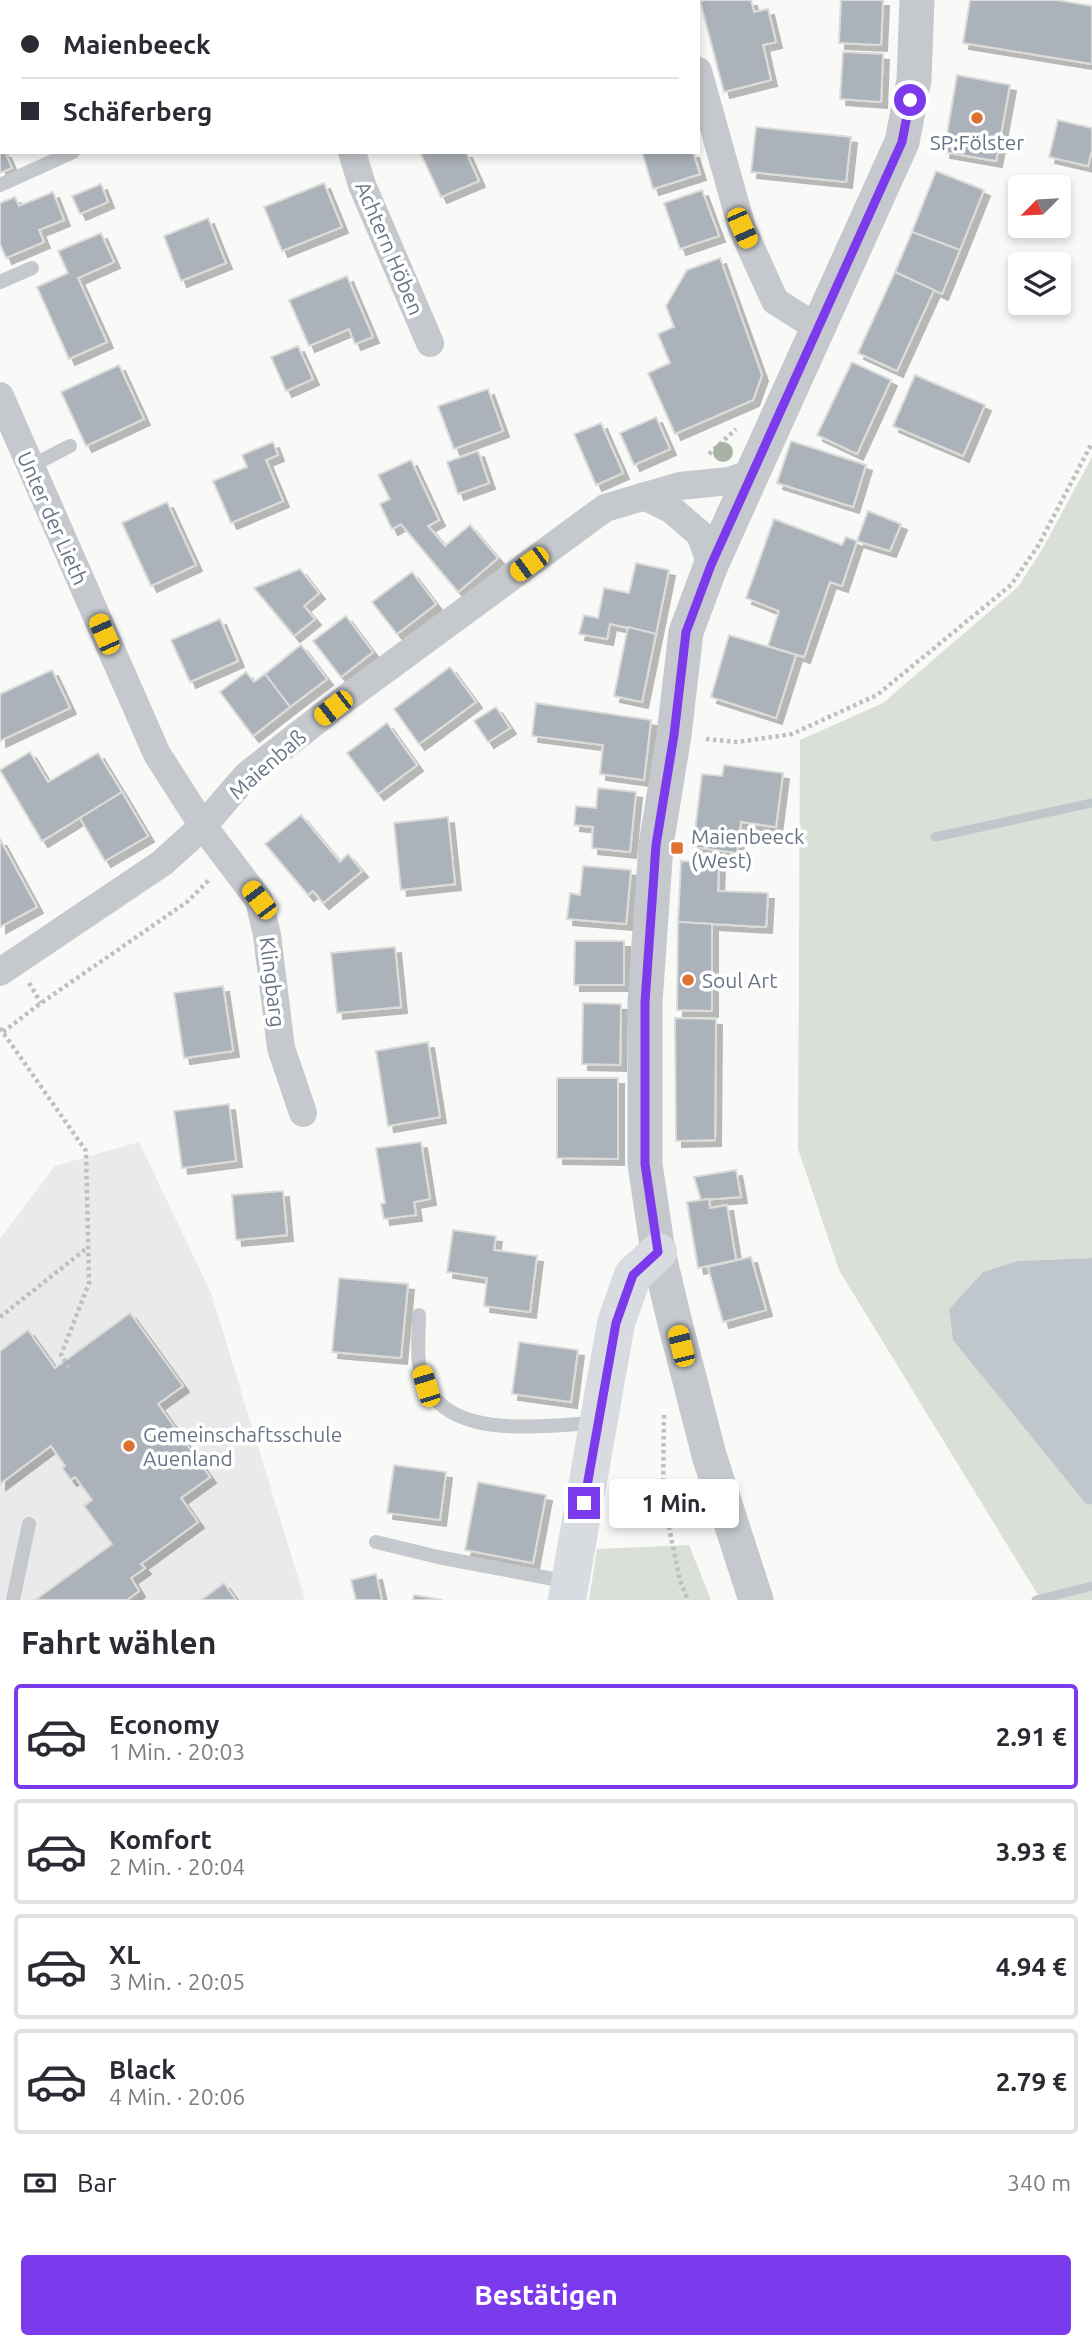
<!DOCTYPE html>
<html lang="de">
<head>
<meta charset="utf-8">
<style>
	:root { --surface:#fff; --page:#f7f7f7; --text:#2b2b33; --muted:#7c7c81; --line:#e1e1e2; --accent:#7c3aed }
	body { margin:0; font-family:Ubuntu,sans-serif; background:var(--page); color:var(--text); height:100vh; display:flex; flex-direction:column; font-size:26px; white-space:nowrap }
	* { box-sizing:border-box; margin:0 }
	p { font-size:23px; color:var(--muted) }
	.icon { flex:none; width:38px; height:38px; fill:none; stroke:currentColor; stroke-width:2; stroke-linecap:round; stroke-linejoin:round }
	.map { position:relative; height:1600px; overflow:hidden }
	.drawer { display:flex; flex-direction:column; background:var(--surface); flex:1 }
	.drawer>* { flex:none }
	.banner { position:absolute; left:0px; top:0px; width:700px; height:154px; box-shadow:0 4px 10px #0003; display:grid; align-content:center; height:154px; padding:0 21px; background:var(--surface) }
	.needle { width:46px; rotate:246deg }
	.fabs { position:absolute; left:1008px; top:175px; display:grid; gap:14px }
	.fabs a { display:grid; place-items:center; width:63px; height:63px; border-radius:7px; background:var(--surface); box-shadow:0 4px 10px #0003; font-size:35px }
	.end { position:absolute; width:32px; height:32px; margin:-16px; border:9px solid #7c3aed; background:#fff; box-shadow:0 0 0 4px #fff }
	.from { border-radius:50% }
	.bubble { position:absolute; height:49px; border-radius:7px; background:var(--surface); box-shadow:0 4px 10px #0003; font-size:23px; font-weight:700; line-height:49px; text-align:center }
	.car { position:absolute; width:21px; height:42px; margin:-21px -10px; border-radius:9px; box-shadow:0 0 5px 2px #0007; background:linear-gradient(#f5c518 24%,#345 0 40%,#f5c518 0 76%,#345 0 86%,#f5c518 0) }
	.banner b { display:flex; align-items:center; gap:24px; height:66px; font-size:26px }
	.banner b+b { border-top:2px solid var(--line) }
	.banner i { width:18px; height:18px; background:var(--text) }
	ul { padding:0; list-style:none }
	li { display:flex; align-items:center; gap:21px; height:105px; margin:0 14px 10px; padding:0 7px; border:4px solid var(--line); border-radius:7px }
	li div { flex:1 }
	li b { display:block; font-size:26px }
	li em { font-style:normal; font-weight:700 }
	li.selected { border-color:var(--accent) }
	li>.icon { width:63px; height:63px; stroke-width:1.5 }
	h2 { padding:0 21px; font-size:32px; line-height:84px }
	.pay { display:flex; align-items:center; gap:18px; height:77px; padding:0 21px; font-size:26px }
	.pay p { margin-inline-start:auto }
	.primary-button { display:flex; gap:14px; margin-top:auto; padding:14px 21px }
	.primary-button a { flex:1; height:80px; border-radius:7px; background:var(--accent); color:#fff; font-size:28px; font-weight:700; line-height:80px; text-align:center }
	.map>svg:first-child { display:block }
</style>
</head>
<body>
<div class="map">
<svg width="1092" height="1600" viewBox="0 0 1092 1600">
	<defs>
		<filter id="shadow"><feDropShadow dx="6" dy="6" stdDeviation="0" flood-color="#0004"/></filter>
	</defs>
	<rect width="100%" height="100%" fill="#f9f9f7"/>
	<path fill="#eaeaea" d="M139 1142 211 1293 305 1600H0V1239L55 1166Z"/>
	<g fill="#dae0d8">
		<path d="M1092 457V1258L1017 1261 983 1272 949 1309 1087 1504H1092V1600H1041L839 1270 798 1149 800 740 883 703 1018 587 1043 548Z"/>
		<path d="M689 1545 711 1600H589L597 1549Z"/>
	</g>
	<path fill="#bfc7cd" d="M1092 1258V1504L1087 1505 953 1340 949 1309 983 1272 1017 1261Z"/>
	<g fill="none" stroke-linecap="round" stroke-linejoin="round">
		<g stroke="#bfc7cd" stroke-width="9">
			<path d="M935 837 1092 803"/>
			<path d="M1036 1600 1092 1586"/>
		</g>
	</g>
	<g fill="#acb2b9" stroke="#dbdbd9" stroke-width="2" filter="url(#shadow)">
		<path d="M108 0H136L137 2H104Z"/>
		<path d="M196 0H252L253 2H196Z"/>
		<path d="M497 0H551L552 2H497Z"/>
		<path d="M706 0H751L754 12 768 9 776 42 763 45 771 80 724 92 700 1Z"/>
		<path d="M841 0H883L881 45 839 43Z"/>
		<path d="M970 0H1056L1092 6V64L963 43Z"/>
		<path d="M843 52 883 54 881 102 840 99Z"/>
		<path d="M2 57V97L0 98V58Z"/>
		<path d="M957 75 1010 85 996 161 944 152Z"/>
		<path d="M1058 120 1092 128V150L1088 166 1049 157Z"/>
		<path d="M756 127 851 137 846 182 751 172Z"/>
		<path d="M0 142 2 152H5L12 168 0 173Z"/>
		<path d="M420 152H466L479 181 441 197Z"/>
		<path d="M642 152H693L700 174 653 189Z"/>
		<path d="M936 171 984 190 960 250 912 232Z"/>
		<path d="M324 183 342 227 282 251 264 207Z"/>
		<path d="M101 184 108 202 80 214 72 196Z"/>
		<path d="M702 190 719 236 680 249 664 203Z"/>
		<path d="M53 192 64 220 39 230 44 242 6 258 0 244V203L15 197 19 206Z"/>
		<path d="M208 218 226 263 181 281 164 236Z"/>
		<path d="M912 232 960 250 942 294 895 272Z"/>
		<path d="M101 233 114 262 78 278 107 342 69 359 37 287 68 273 58 251Z"/>
		<path d="M720 258 762 375 753 400 675 434 648 373 670 363 658 334 674 327 666 306 687 270Z"/>
		<path d="M895 272 934 290 897 371 858 353Z"/>
		<path d="M347 276 373 337 355 344 349 329 309 346 289 300Z"/>
		<path d="M298 346 313 379 286 391 271 357Z"/>
		<path d="M852 362 891 380 857 454 817 435Z"/>
		<path d="M119 365 144 419 86 446 61 392Z"/>
		<path d="M915 375 985 405 963 456 893 426Z"/>
		<path d="M488 389 503 431 454 449 438 406Z"/>
		<path d="M656 417 670 449 634 465 620 433Z"/>
		<path d="M601 423 623 473 596 485 574 434Z"/>
		<path d="M791 441 866 465 853 507 777 483Z"/>
		<path d="M273 442 278 455 266 460 283 501 231 523 213 481 247 467 242 455Z"/>
		<path d="M478 451 489 483 458 494 447 462Z"/>
		<path d="M411 460 439 520 428 526 445 546 470 525 498 558 458 592 401 524 392 529 380 504 390 499 378 475Z"/>
		<path d="M167 502 196 565 151 586 122 523Z"/>
		<path d="M868 511 901 524 890 551 857 541Z"/>
		<path d="M774 519 842 545 846 537 857 541 842 586 830 582 804 657 768 646 779 611 746 598Z"/>
		<path d="M636 563 669 570 656 634 610 624 607 639 579 634 584 615 598 618 604 588 629 593Z"/>
		<path d="M300 569 319 593 304 606 315 619 294 636 254 588Z"/>
		<path d="M412 572 436 604 397 634 372 602Z"/>
		<path d="M346 616 373 652 341 677 313 641Z"/>
		<path d="M220 619 238 661 190 682 171 640Z"/>
		<path d="M628 627 656 634 642 702 614 696Z"/>
		<path d="M729 635 796 655 776 718 711 697Z"/>
		<path d="M301 645 327 679 290 707 265 674Z"/>
		<path d="M450 667 476 702 419 744 394 709Z"/>
		<path d="M52 670 70 708 0 741V694Z"/>
		<path d="M246 672 254 682 265 674 290 707 253 736 220 692Z"/>
		<path d="M536 703 651 720 644 780 600 774 603 745 532 736Z"/>
		<path d="M496 707 510 728 488 742 474 721Z"/>
		<path d="M387 723 417 765 378 794 347 753Z"/>
		<path d="M30 752 48 782 98 753 122 792 42 841 0 770Z"/>
		<path d="M724 765 783 773 776 827 741 822 737 853 693 847 702 774 722 776Z"/>
		<path d="M598 788 636 792 630 852 592 848 593 827 574 825 576 806 596 808Z"/>
		<path d="M122 792 148 836 105 861 80 818Z"/>
		<path d="M301 815 340 862 348 854 362 871 323 903 313 891 308 895 265 844Z"/>
		<path d="M448 817 455 884 401 890 394 823Z"/>
		<path d="M0 839 37 907 0 927Z"/>
		<path d="M681 861 719 863 718 891 768 893 766 927 678 922Z"/>
		<path d="M583 866 631 870 626 924 567 919 570 893 580 895Z"/>
		<path d="M678 922 712 924V1011L677 1010Z"/>
		<path d="M575 941H624V985H574Z"/>
		<path d="M395 947 401 1007 337 1013 331 953Z"/>
		<path d="M223 986 233 1051 184 1058 174 993Z"/>
		<path d="M583 1003 621 1004 620 1065 582 1064Z"/>
		<path d="M675 1018 716 1019 715 1140 676 1141Z"/>
		<path d="M428 1042 440 1117 388 1126 376 1051Z"/>
		<path d="M557 1078H618V1159L557 1158Z"/>
		<path d="M229 1104 236 1161 182 1168 174 1111Z"/>
		<path d="M421 1142 430 1199 414 1202 416 1215 384 1219 381 1204 385 1203 376 1148Z"/>
		<path d="M736 1170 741 1197 701 1200 694 1177Z"/>
		<path d="M283 1191 287 1235 236 1240 232 1195Z"/>
		<path d="M709 1199 710 1208 727 1205 736 1260 698 1268 687 1202Z"/>
		<path d="M453 1230 496 1236 494 1250 537 1256 530 1312 484 1306 487 1278 447 1272Z"/>
		<path d="M751 1257 766 1310 723 1322 708 1267Z"/>
		<path d="M339 1278 408 1284 401 1358 332 1352Z"/>
		<path d="M130 1313 183 1386 158 1404 210 1477 181 1498 198 1522 141 1564 145 1568 131 1578 139 1591 127 1600H35L112 1544 84 1506 92 1500 75 1477 71 1480 62 1468 65 1466 51 1446 0 1484V1351L28 1330 55 1368Z"/>
		<path d="M519 1342 578 1350 571 1402 512 1394Z"/>
		<path d="M394 1465 446 1472 440 1520 387 1513Z"/>
		<path d="M478 1482 546 1495 533 1563 465 1550Z"/>
		<path d="M376 1574 382 1600H356L351 1580Z"/>
		<path d="M224 1583 236 1600H201Z"/>
		<path d="M414 1595 443 1600H413Z"/>
	</g>
	<g fill="none" stroke-linecap="round" stroke-linejoin="round">
		<g stroke="#bdbfc2" stroke-width="4.5" stroke-dasharray="3.5 3.5" stroke-linecap="butt">
			<path d="M709 454 736 429"/>
			<path d="M706 739 737 742 792 734 877 695 1011 585 1038 546 1092 443"/>
			<path d="M29 983 41 1003"/>
			<path d="M0 1028 86 1151 89 1283 61 1355 71 1371"/>
			<path d="M3 1032 41 1003 187 902 209 880"/>
			<path d="M0 1317 87 1248"/>
			<path d="M664 1415 663 1498 680 1581 688 1600"/>
		</g>
		<g stroke="#c5c8cc" stroke-width="14">
			<path d="M29 0V2"/>
			<path d="M0 25 2 24"/>
			<path d="M0 185 73 152"/>
			<path d="M0 282 32 268"/>
			<path d="M31 466 70 446"/>
			<path d="M419 1315C419 1331 417 1348 419 1363 432 1445 538 1425 597 1423"/>
			<path d="M376 1542 438 1557 569 1582"/>
			<path d="M13 1600 29 1524"/>
		</g>
		<g stroke="#c5c8cc" stroke-width="28">
			<path d="M298 0 299 2"/>
			<path d="M678 0 679 2"/>
			<path d="M698 71 742 228 775 301 818 328"/>
			<path d="M352 152 362 185 430 343"/>
			<path d="M0 396 157 754 203 826 259 900 267 935 281 1048 303 1113"/>
			<path d="M644 496 672 510 700 534 711 565"/>
			<path d="M0 972 162 863 203 826 247 775 333 708 605 508 680 486 729 481 753 473"/>
		</g>
		<path stroke="#c5c8cc" stroke-width="35" d="M756 1600 709 1455 674 1319 658 1252 645 1164V1002L656 845 674 735 686 632 711 565 902 142 914 80 917 0"/>
		<path stroke="#d8dbdf" stroke-width="38" d="M567 1600 616 1323 633 1275 658 1252"/>
	</g>
	<circle fill="#a8b3a6" cx="723" cy="452" r="10"/>
	<g fill="none" stroke-linecap="round" stroke-linejoin="round">
		<path stroke="#7c3aed" stroke-width="9" d="M584 1503 616 1323 633 1275 658 1252 645 1164V1002L656 845 674 735 686 632 711 565 902 142 910 100"/>
	</g>
	<g fill="#de7232" stroke="#fff" stroke-width="2.5">
		<circle cx="977" cy="118" r="7"/>
		<rect x="670" y="841" width="14" height="14" rx="3.5"/>
		<circle cx="688" cy="980" r="7"/>
		<circle cx="129" cy="1446" r="7"/>
	</g>
	<g text-anchor="middle" dominant-baseline="central" stroke-width="7" stroke-linejoin="round" paint-order="stroke">
		<g font-size="21" fill="#697587" stroke="#fff" text-anchor="start">
			<text x="977" y="142" text-anchor="middle">SP:Fölster</text>
			<text x="691" y="836">Maienbeeck<tspan x="691" dy="24">(West)</tspan></text>
			<text x="702" y="980">Soul Art</text>
			<text x="143" y="1434">Gemeinschaftsschule<tspan x="143" dy="24">Auenland</tspan></text>
		</g>
		<g font-size="21" fill="#697587" stroke="#fff">
			<text transform="translate(390 248) rotate(67)">Achtern Höben</text>
			<text transform="translate(53 518) rotate(66)">Unter der Lieth</text>
			<text transform="translate(267 764) rotate(-41)">Maienbaß</text>
			<text transform="translate(273 982) rotate(83)">Klingbarg</text>
		</g>
	</g>
</svg>
<div class="fabs">
<a><svg class="needle" viewBox="-14 -14 28 28"><path d="M0-13l5 13h-10z" fill="#e53935"/><path d="M0 13l5-13h-10z" fill="#7c7c81"/></svg></a>
<a><svg class="icon" aria-label="layers" viewBox="0 0 24 24"><path d="M12 4l9 5-9 5-9-5zM3 14l9 5 9-5"/></svg></a>
</div>
<i class="end from" style="left:910px;top:100px"></i>
<i class="end" style="left:584px;top:1503px"></i>
<div class="bubble" style="left:609px;top:1479px;width:130px">1 Min.</div>
<i class="car" style="left:742px;top:228px;rotate:156deg"></i>
<i class="car" style="left:529px;top:564px;rotate:234deg"></i>
<i class="car" style="left:104px;top:634px;rotate:336deg"></i>
<i class="car" style="left:333px;top:708px;rotate:232deg"></i>
<i class="car" style="left:259px;top:900px;rotate:323deg"></i>
<i class="car" style="left:681px;top:1346px;rotate:346deg"></i>
<i class="car" style="left:426px;top:1386px;rotate:343deg"></i>
<div class="banner">
<b><i class="from"></i>Maienbeeck</b>
<b><i></i>Schäferberg</b>
</div>
</div>
<section class="drawer">
<h2>Fahrt wählen</h2>
<ul>
<li class="selected"><svg class="icon" aria-label="car" viewBox="0 0 24 24"><path d="M5 17H2v-5l4-1 3-4h7l3 4 3 1v5h-3M9 17h6M6 11h13"/><circle cx="7" cy="17" r="2"/><circle cx="17" cy="17" r="2"/></svg><div><b>Economy</b><p>1 Min. · 20:03</p></div><em>2.91 €</em></li>
<li><svg class="icon" aria-label="car" viewBox="0 0 24 24"><path d="M5 17H2v-5l4-1 3-4h7l3 4 3 1v5h-3M9 17h6M6 11h13"/><circle cx="7" cy="17" r="2"/><circle cx="17" cy="17" r="2"/></svg><div><b>Komfort</b><p>2 Min. · 20:04</p></div><em>3.93 €</em></li>
<li><svg class="icon" aria-label="car" viewBox="0 0 24 24"><path d="M5 17H2v-5l4-1 3-4h7l3 4 3 1v5h-3M9 17h6M6 11h13"/><circle cx="7" cy="17" r="2"/><circle cx="17" cy="17" r="2"/></svg><div><b>XL</b><p>3 Min. · 20:05</p></div><em>4.94 €</em></li>
<li><svg class="icon" aria-label="car" viewBox="0 0 24 24"><path d="M5 17H2v-5l4-1 3-4h7l3 4 3 1v5h-3M9 17h6M6 11h13"/><circle cx="7" cy="17" r="2"/><circle cx="17" cy="17" r="2"/></svg><div><b>Black</b><p>4 Min. · 20:06</p></div><em>2.79 €</em></li>
</ul>
<div class="pay"><svg class="icon" aria-label="cash" viewBox="0 0 24 24"><path d="M3 7h18v10H3z"/><circle cx="12" cy="12" r="2"/></svg>Bar<p>340 m</p></div>
<div class="primary-button"><a>Bestätigen</a></div>
</section>
</body>
</html>
